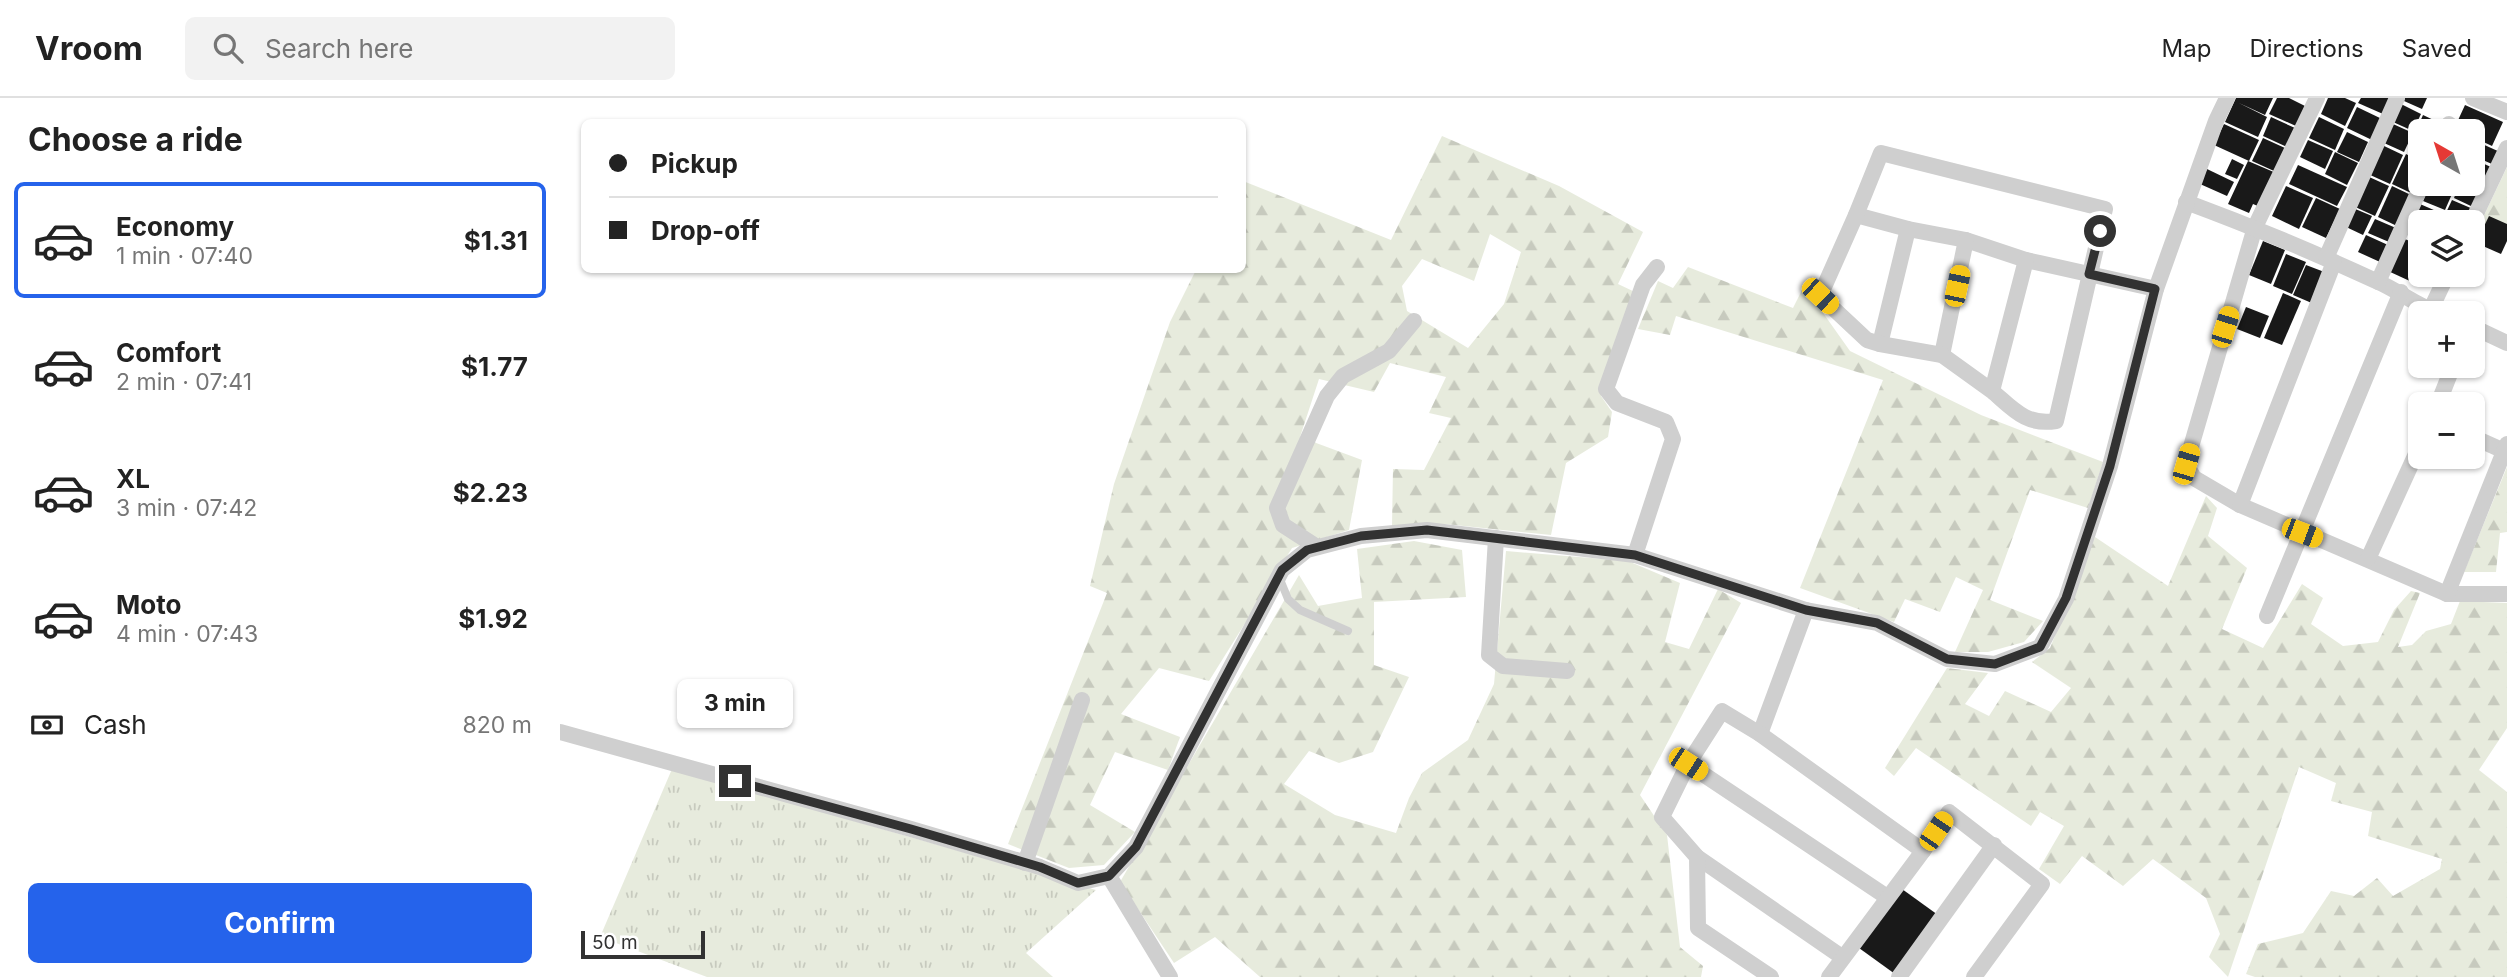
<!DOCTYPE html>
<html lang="en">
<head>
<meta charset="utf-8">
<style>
	:root { --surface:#fff; --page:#f2f2f2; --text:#222; --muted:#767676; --line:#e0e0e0; --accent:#2563eb }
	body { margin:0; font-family:Inter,sans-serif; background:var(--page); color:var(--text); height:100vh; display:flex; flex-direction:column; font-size:26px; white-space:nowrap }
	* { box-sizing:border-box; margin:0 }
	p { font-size:23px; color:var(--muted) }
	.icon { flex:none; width:38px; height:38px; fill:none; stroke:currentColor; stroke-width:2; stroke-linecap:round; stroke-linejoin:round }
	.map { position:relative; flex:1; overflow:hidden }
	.sheet { display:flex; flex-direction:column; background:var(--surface); width:560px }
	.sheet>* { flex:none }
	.guide { position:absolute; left:21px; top:21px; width:665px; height:154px; border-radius:10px; box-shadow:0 2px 5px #0004; display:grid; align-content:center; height:154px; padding:0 28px; background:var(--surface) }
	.needle { width:46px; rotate:321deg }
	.tools { position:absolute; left:1848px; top:21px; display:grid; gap:14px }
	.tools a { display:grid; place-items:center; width:77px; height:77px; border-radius:10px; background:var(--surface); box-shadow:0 2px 5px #0004; font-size:35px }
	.scale { position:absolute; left:21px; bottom:18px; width:124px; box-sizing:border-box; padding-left:7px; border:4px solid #323232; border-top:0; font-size:19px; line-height:24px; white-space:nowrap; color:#323232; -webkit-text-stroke:5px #fff; paint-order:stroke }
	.end { position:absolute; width:32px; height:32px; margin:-16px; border:9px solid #323232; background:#fff; box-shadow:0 0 0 4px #fff }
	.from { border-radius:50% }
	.bubble { position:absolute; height:49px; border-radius:10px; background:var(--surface); box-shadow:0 2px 5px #0004; font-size:23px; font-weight:700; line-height:49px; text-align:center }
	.car { position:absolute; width:21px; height:42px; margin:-21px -10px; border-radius:9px; box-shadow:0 0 5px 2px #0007; background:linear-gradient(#f5c518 24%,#345 0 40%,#f5c518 0 76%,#345 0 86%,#f5c518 0) }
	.guide b { display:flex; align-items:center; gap:24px; height:66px; font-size:26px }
	.guide b+b { border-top:2px solid var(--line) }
	.guide i { width:18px; height:18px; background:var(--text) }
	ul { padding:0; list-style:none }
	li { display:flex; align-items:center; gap:21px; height:116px; margin:0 14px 10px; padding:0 14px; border:4px solid transparent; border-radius:10px }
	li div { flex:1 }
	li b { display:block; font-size:26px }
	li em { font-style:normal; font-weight:700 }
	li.selected { border-color:var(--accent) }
	li>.icon { width:63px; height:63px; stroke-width:1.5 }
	h2 { padding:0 28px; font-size:32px; line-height:84px }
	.pay { display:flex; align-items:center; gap:18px; height:77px; padding:0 28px; font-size:26px }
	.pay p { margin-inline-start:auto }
	.primary-button { display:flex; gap:14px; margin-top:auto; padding:14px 28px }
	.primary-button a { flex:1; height:80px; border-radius:10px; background:var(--accent); color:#fff; font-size:28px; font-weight:700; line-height:80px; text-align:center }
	header { display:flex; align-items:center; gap:42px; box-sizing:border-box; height:98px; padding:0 35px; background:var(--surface); border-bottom:2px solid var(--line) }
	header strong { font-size:33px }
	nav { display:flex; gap:38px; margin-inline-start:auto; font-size:24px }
	.search { width:490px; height:63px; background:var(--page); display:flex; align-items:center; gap:18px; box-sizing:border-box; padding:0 24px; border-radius:10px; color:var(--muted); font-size:26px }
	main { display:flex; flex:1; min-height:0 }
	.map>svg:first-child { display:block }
</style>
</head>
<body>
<header>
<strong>Vroom</strong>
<div class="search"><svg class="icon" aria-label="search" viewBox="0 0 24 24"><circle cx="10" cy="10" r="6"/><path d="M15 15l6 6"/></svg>Search here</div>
<nav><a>Map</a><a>Directions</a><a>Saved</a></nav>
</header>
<main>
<section class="sheet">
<h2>Choose a ride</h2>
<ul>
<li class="selected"><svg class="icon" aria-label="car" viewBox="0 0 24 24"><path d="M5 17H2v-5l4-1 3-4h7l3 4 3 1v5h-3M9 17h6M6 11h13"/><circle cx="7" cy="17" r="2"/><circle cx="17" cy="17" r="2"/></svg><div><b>Economy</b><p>1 min · 07:40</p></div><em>$1.31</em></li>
<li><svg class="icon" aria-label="car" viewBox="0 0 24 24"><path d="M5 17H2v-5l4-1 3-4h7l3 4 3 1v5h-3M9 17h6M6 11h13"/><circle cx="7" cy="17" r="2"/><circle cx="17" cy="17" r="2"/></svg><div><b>Comfort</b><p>2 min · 07:41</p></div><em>$1.77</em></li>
<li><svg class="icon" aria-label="car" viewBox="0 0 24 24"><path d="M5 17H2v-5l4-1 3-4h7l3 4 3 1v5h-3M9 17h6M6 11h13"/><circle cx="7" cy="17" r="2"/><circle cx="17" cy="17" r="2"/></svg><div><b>XL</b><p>3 min · 07:42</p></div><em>$2.23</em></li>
<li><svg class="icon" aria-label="car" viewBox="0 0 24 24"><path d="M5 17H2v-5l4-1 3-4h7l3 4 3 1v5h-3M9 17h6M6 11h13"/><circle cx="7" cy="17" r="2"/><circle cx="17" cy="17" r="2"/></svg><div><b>Moto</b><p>4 min · 07:43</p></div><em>$1.92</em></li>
</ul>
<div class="pay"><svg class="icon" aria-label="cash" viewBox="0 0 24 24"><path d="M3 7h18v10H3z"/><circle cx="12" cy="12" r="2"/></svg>Cash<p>820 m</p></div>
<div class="primary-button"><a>Confirm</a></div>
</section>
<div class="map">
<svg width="1947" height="879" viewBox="0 0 1947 879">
	<defs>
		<pattern id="grass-tufts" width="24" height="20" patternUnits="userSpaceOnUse" patternTransform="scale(1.75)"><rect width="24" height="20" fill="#e7ebdd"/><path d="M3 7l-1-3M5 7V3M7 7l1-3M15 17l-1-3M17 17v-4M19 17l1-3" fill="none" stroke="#c7cabe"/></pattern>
		<pattern id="forest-firs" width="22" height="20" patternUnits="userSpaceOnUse" patternTransform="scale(1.75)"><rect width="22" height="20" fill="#e7ebdd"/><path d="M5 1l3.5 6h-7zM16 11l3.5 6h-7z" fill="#c7cabe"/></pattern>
	</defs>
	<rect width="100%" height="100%" fill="#fff"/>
	<path fill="url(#grass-tufts)" d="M112 671 536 792 466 855 493 879H147L40 839Z"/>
	<g fill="url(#forest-firs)" fill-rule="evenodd">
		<path d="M882 38 999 88 1083 134 1058 186 1077 195 1041 298 1052 314 1048 339 1006 365 991 437 885 426 832 428 833 371 864 372 891 320 869 315 886 279 830 265 814 294 759 281 740 339 802 362 789 432 732 450 649 583 599 570 561 616 620 639 608 672 555 654 530 707 575 734 544 767 509 770 448 746 547 495 530 488 554 386 610 224 636 172H682L683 83 831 142ZM930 136 961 154 944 206 908 250 847 213 842 188 862 161 914 183Z"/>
		<path d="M1947 69V142L1917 132Z"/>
		<path d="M1128 169 1233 210 1244 188 1290 253 1421 317 1543 364 1528 410 1470 392 1430 502 1483 523 1464 544 1428 554H1395L1423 492 1396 479 1380 514 1345 501 1334 524 1240 490 1323 282 1116 218 1110 237 1078 231 1098 183 1113 190Z"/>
		<path d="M1947 369V434L1940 435 1936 474H1904Z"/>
		<path d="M1646 398 1657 410 1648 438 1687 470 1662 531 1703 550 1742 486 1763 500 1751 526 1783 548 1818 544 1834 512 1851 493 1860 495 1838 549 1852 547 1866 533 1891 526 1900 503 1947 505V630L1919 672 1947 694V879H1695L1686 876 1698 846 1743 835 1771 793 1794 798 1817 780 1833 798 1880 771 1882 761 1808 738 1812 714 1771 703 1776 685 1739 669 1668 879 1649 859 1660 836 1646 800 1593 761 1563 788 1522 758 1500 786 1479 771 1504 728 1480 714 1471 728 1356 650 1334 678 1325 670 1387 570 1428 575 1405 606 1429 618 1445 593 1491 614 1511 590 1472 564 1490 550 1535 439 1608 488Z"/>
		<path d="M854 443 902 452 906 499 814 504V567L849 579 813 654 779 665 749 653 724 686 775 717 836 735 849 700 862 675 908 642 934 586 946 453 1068 463 1120 485 1105 544 1129 551 1158 491 1181 505 1080 697 1107 737 1120 849 1143 868 1141 879H700L655 839 614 865 560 784 739 477 758 508 802 500 797 451Z"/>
	</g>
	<g fill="#191919">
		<path d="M1676 0H1713L1705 17 1679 5 1707 19 1698 39 1665 24Z"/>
		<path d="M1717 0H1729L1745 8 1736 28 1709 16Z"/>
		<path d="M1768 0H1785L1796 5 1785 28 1761 16Z"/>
		<path d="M1801 0H1830L1823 16 1798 5Z"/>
		<path d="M1845 0H1867L1862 11 1844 3Z"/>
		<path d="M1841 6 1861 16 1853 33 1833 24Z"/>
		<path d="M1905 7 1943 24 1932 48 1913 39V33H1900L1894 31Z"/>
		<path d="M1797 9 1822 21 1812 42 1787 30Z"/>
		<path d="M1863 17 1882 26 1879 33H1860V38L1855 35Z"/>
		<path d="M1711 19 1735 30 1727 49 1703 38Z"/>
		<path d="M1759 19 1784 31 1775 52 1749 40Z"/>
		<path d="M1664 26 1699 42 1689 63 1654 47Z"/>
		<path d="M1833 26 1853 35 1844 54 1824 45Z"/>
		<path d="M1787 34 1808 44 1799 64 1777 54Z"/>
		<path d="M1855 37 1860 40V58L1848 52Z"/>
		<path d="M1703 40 1725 50 1714 73 1692 63Z"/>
		<path d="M1748 42 1773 53 1765 71 1740 59Z"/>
		<path d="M1920 45 1940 54 1934 67 1914 58Z"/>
		<path d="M1822 47 1843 57 1830 86 1808 76Z"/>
		<path d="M1775 54 1798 65 1787 87 1765 76Z"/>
		<path d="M1846 56 1860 63V75L1851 95 1832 86Z"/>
		<path d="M1672 61 1684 67 1677 81 1665 76Z"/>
		<path d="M1913 61 1931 69 1919 96 1896 86 1893 92 1878 86H1913Z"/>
		<path d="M1688 63 1716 75 1700 109 1693 106 1689 115 1668 106Z"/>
		<path d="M1738 67 1787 89 1777 108 1729 86Z"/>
		<path d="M1647 71 1674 84 1667 98 1640 86Z"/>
		<path d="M1807 78 1829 88 1815 118 1793 108Z"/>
		<path d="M1871 86 1892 96 1885 112 1863 103Z"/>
		<path d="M1726 88 1753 100 1739 131 1712 118Z"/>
		<path d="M1832 88 1851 97 1837 128 1818 119Z"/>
		<path d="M1898 89 1918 98 1913 109 1894 100Z"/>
		<path d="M1756 100 1780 111 1766 140 1742 129Z"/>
		<path d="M1892 102 1913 111 1907 124H1897L1884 119Z"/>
		<path d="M1860 106 1883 116 1879 124H1860V142L1846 136Z"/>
		<path d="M1793 110 1812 118 1803 137 1784 128Z"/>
		<path d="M1929 118 1947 126V143L1941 156 1916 145Z"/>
		<path d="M1815 121 1836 130 1829 144 1808 135Z"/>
		<path d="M1806 137 1828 147 1820 164 1798 154Z"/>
		<path d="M1843 140 1860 148V167L1852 184 1828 173Z"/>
		<path d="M1703 143 1725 152 1711 186 1689 177Z"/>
		<path d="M1726 156 1746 164 1732 196 1713 188Z"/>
		<path d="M1746 167 1767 175 1754 206 1733 197Z"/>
		<path d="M1723 195 1741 203 1722 247 1704 240Z"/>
		<path d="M1686 209 1709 218 1700 240 1677 231Z"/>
		<path d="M1342 791 1378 817 1335 876 1299 850Z"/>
	</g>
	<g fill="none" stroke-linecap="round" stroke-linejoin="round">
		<path stroke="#cfcfcf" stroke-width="8" d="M719 479 728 501 740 512 788 533"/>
		<g stroke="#cfcfcf" stroke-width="16">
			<path d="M1757 0 1695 129 1626 366 1634 380 1680 407 1887 496H1947"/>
			<path d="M1913 0 1947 14"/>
			<path d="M1886 33 1889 26"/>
			<path d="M1626 104C1691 128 1753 154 1816 183 1837 192 1856 207 1878 215"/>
			<path d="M1296 117 1348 131 1406 142 1466 162 1596 191"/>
			<path d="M1912 124 1947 50"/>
			<path d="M1766 160 1837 0"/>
			<path d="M1818 184 1862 86"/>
			<path d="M1870 213 1887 177"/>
			<path d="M1913 229 1947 245"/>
			<path d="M1320 246 1348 131"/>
			<path d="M1382 257 1406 142"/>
			<path d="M1432 293 1382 257 1320 246 1307 242 1260 198 1296 117 1321 55 1545 111 1496 323C1466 328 1453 311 1432 293L1466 162"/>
			<path d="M1878 306 1893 268"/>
			<path d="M1913 339 1944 353"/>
			<path d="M1680 407 1774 164"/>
			<path d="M936 440 929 557 943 568 1007 573"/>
			<path d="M757 449 723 427 717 410 767 298 783 278 829 253 854 223"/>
			<path d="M1075 457 1113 341 1106 324 1057 305 1046 291 1083 187 1097 169"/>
			<path d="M1808 461 1860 347"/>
			<path d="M1887 496 1947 346"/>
			<path d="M1707 518 1841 194"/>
			<path d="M0 634 351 731 480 769 518 785 549 778 576 749 722 472 747 452 801 438 867 432 1075 457 1246 512 1317 525 1387 561 1435 566 1480 549 1506 501 1550 368 1596 191 1656 23 1667 0"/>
			<path d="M1200 636 1246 512"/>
			<path d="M1128 666 1327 799"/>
			<path d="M1137 759 1282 859"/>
			<path d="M465 765 522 602"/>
			<path d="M549 778 610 879"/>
			<path d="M1211 879 1138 830 1137 759 1102 719 1128 666 1162 613 1200 636 1363 753"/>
			<path d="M1269 879 1363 753 1389 714 1482 786 1414 879"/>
			<path d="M1339 879 1434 747"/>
		</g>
	</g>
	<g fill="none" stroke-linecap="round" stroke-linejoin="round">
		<path stroke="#323232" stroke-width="9" d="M175 683 351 731 480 769 518 785 549 778 576 749 722 472 747 452 801 438 867 432 1075 457 1246 512 1317 525 1387 561 1435 566 1480 549 1506 500 1550 368 1595 191 1529 176 1540 133"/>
	</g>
</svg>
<div class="tools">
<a><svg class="needle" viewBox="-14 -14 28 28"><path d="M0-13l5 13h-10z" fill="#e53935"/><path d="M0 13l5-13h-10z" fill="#767676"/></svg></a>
<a><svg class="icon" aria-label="layers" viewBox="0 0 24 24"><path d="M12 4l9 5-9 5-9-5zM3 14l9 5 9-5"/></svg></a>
<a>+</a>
<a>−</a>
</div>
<div class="scale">50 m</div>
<i class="end from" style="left:1540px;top:133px"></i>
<i class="end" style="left:175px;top:683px"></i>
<div class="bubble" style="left:117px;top:581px;width:116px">3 min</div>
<i class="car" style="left:1397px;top:188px;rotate:12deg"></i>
<i class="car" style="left:1260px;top:198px;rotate:133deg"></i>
<i class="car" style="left:1665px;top:229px;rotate:17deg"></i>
<i class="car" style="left:1626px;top:366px;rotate:16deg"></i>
<i class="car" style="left:1742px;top:435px;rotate:111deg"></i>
<i class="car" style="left:1128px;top:666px;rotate:123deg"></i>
<i class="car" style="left:1376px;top:733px;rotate:34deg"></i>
<div class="guide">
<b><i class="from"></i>Pickup</b>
<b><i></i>Drop-off</b>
</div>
</div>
</main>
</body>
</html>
